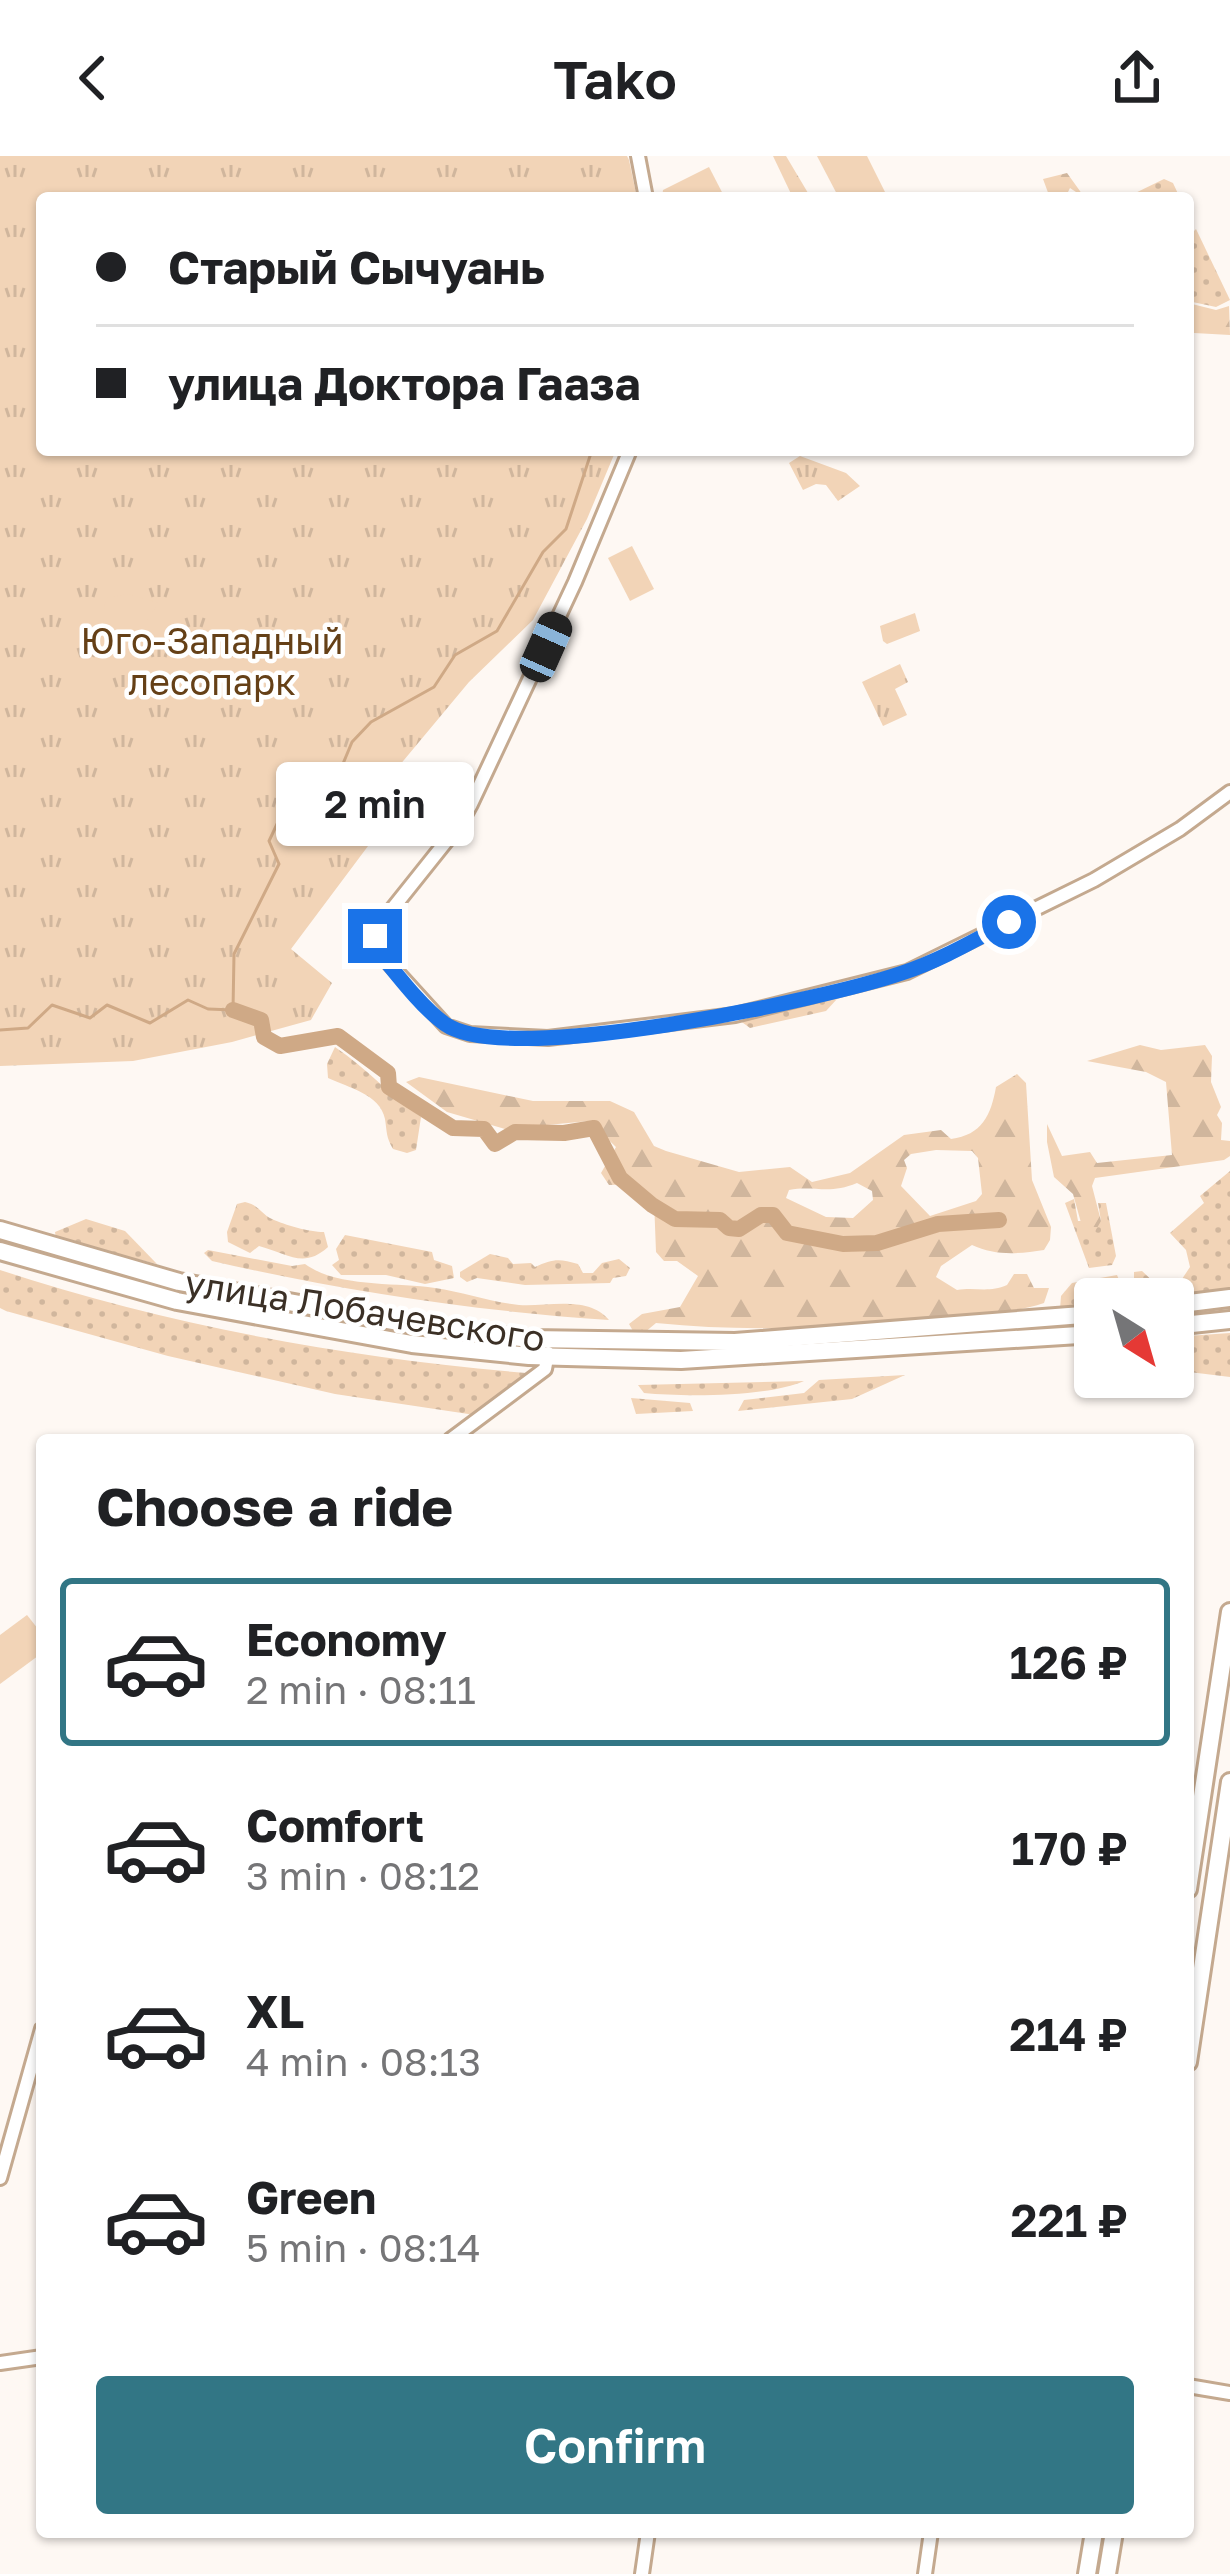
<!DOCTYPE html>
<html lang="en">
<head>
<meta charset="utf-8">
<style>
	:root { --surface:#fff; --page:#f6f6f6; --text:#202124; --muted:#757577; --line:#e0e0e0; --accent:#327685 }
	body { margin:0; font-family:"Golos Text",sans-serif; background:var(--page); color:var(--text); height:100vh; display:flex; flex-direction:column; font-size:45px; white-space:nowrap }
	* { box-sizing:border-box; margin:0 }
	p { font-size:39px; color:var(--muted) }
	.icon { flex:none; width:66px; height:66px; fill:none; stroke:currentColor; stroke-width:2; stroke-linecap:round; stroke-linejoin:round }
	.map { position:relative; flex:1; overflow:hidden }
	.drawer { position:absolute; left:36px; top:1278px; width:1158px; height:1104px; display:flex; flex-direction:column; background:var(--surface); border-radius:12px; box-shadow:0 3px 9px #0004 }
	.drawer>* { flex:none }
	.banner { position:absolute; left:36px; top:36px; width:1158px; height:264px; border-radius:12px; box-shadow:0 3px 9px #0004; display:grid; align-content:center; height:264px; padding:0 60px; background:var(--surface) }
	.needle { width:78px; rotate:143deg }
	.controls { position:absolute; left:1074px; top:1122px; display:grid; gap:24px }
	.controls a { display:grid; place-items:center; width:120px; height:120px; border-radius:12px; background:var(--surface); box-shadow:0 3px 9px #0004; font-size:60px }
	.end { position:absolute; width:54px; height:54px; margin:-27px; border:15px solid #1a73e8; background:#fff; box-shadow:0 0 0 6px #fff }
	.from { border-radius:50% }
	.bubble { position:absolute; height:84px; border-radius:12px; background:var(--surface); box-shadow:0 3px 9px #0004; font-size:39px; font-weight:600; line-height:84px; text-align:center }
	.car { position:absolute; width:36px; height:72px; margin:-36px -18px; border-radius:15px; box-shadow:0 0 9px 3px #0007; background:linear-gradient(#222 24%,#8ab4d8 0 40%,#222 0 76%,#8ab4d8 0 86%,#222 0) }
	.banner b { display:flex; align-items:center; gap:42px; height:114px; font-size:45px }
	.banner b+b { border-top:3px solid var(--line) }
	.banner i { width:30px; height:30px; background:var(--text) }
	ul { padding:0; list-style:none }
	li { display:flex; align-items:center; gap:36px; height:168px; margin:0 24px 18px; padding:0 36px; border:6px solid transparent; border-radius:12px }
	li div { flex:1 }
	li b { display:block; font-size:45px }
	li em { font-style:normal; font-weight:600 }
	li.current { border-color:var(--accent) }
	li>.icon { width:108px; height:108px; stroke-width:1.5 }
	h2 { padding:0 60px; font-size:54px; line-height:144px }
	.cta { display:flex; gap:24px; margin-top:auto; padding:24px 60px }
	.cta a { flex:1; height:138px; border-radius:12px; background:var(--accent); color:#fff; font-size:48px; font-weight:600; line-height:138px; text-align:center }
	header { display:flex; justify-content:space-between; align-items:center; height:156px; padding:0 60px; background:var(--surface); font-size:54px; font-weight:600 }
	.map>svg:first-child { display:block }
</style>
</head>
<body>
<header><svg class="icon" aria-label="back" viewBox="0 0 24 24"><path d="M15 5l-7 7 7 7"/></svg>Tako<svg class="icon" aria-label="share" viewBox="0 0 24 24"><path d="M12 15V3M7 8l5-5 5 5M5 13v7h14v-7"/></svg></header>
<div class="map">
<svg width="1230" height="2418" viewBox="0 0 1230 2418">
	<defs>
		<pattern id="grass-dots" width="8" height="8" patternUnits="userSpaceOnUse" patternTransform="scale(3)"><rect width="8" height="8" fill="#f2d4b7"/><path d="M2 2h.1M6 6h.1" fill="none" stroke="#d0b69d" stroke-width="1.8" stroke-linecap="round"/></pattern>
		<pattern id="forest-firs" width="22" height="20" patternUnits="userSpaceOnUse" patternTransform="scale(3)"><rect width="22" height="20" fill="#f2d4b7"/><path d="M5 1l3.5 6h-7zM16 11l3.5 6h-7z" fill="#d0b69d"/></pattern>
		<pattern id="park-tufts" width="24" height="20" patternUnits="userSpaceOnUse" patternTransform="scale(3)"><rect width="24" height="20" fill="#f2d4b7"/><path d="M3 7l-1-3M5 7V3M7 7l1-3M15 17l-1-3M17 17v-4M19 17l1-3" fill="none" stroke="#d0b69d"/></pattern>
	</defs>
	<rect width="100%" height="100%" fill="#fef8f3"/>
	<g fill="url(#grass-dots)">
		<path d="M1164 23 1173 27 1180 42H1125Z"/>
		<path d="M1196 73 1230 144 1216 151 1188 145V81Z"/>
		<path d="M837 843 826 855 750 872 739 864Z"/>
		<path d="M335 891C368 913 389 939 421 961L416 994 407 997 393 993C386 981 387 976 385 963 380 938 349 932 328 922L327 908Z"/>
		<path d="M1230 1015V1134L1169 1143H1095V1153H1060L1061 1140 1072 1127 1117 1119 1123 1133H1134V1116L1142 1115 1157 1129 1182 1123 1190 1111 1186 1094 1170 1077 1204 1047 1200 1040Z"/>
		<path d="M1074 1043 1078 1065H1101L1098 1047H1106L1116 1100 1112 1109 1089 1112 1065 1047Z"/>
		<path d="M245 1046C259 1049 260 1057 272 1063 285 1069 309 1076 324 1076L328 1091C304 1113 288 1098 259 1090L250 1097 228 1086 227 1076 237 1048Z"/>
		<path d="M86 1063 125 1075 157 1108 56 1083 55 1076Z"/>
		<path d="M345 1079 432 1096 434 1104 452 1110 454 1122 425 1128 386 1119H341L332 1109 339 1104 336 1093Z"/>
		<path d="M208 1094 292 1110 305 1108C338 1132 395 1126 435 1132 463 1136 490 1146 519 1149 547 1151 588 1139 609 1164 474 1155 343 1135 212 1105L204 1097Z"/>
		<path d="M490 1098 508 1102 513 1108 531 1107 535 1111C552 1103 559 1102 578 1108L583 1117H593L602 1107 619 1103 630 1112 626 1120 613 1122 610 1127 525 1129 477 1122 467 1126 460 1121V1116Z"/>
		<path d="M0 1114C169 1170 349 1202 526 1217L475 1259 335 1238 168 1200 6 1155 0 1152Z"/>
		<path d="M1230 1177V1221L1173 1214V1181Z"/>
		<path d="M905 1219 852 1243 738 1255 744 1244 804 1237 819 1224Z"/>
		<path d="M804 1225C768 1241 685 1241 644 1237L638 1229Z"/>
		<path d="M631 1242 690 1247 693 1255 636 1258Z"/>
	</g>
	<g fill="url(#forest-firs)" fill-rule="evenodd">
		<path d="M773 0H786L811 42H793Z"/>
		<path d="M1067 17 1085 42 1070 32 1065 42H1050L1043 23Z"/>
		<path d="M1188 147 1216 154 1229 150 1230 179 1194 177Z"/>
		<path d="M1140 889 1161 894 1205 889 1212 900 1211 926 1221 951 1217 959 1222 967 1221 984 1230 985V1000L1224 1004 1095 1022 1092 1030 1101 1065 1093 1079 1085 1081 1073 1038 1054 1021 1047 986V968L1062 1000 1090 996 1097 1007 1172 999 1166 926 1146 916 1087 905Z"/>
		<path d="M1017 918 1026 927 1032 1024 1051 1071 1050 1084 1044 1094C1019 1098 995 1100 972 1089L941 1110 936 1121 957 1134C976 1131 989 1137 1007 1129L1014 1118H1027L1034 1132H1049L1044 1147C1011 1158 977 1158 943 1161 845 1171 754 1177 656 1167L644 1177 633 1175 629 1168 642 1158 680 1151 698 1120 677 1105H664L656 1096 654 1044 635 1028 609 1029 601 1017 616 991 589 965 505 973 447 956 406 926 419 921 533 945H610L634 956 654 990 666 995 739 1016 790 1011 812 1026 850 1017 904 979 941 974 951 983C982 979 991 959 996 931ZM936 994 972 995 978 1002 982 1038 976 1045 930 1060 901 1030 907 1012 904 1004 911 998ZM857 1027 872 1035 873 1044 853 1062 826 1061 786 1042 789 1034C814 1029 829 1039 857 1027Z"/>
		<path d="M1116 1127 1127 1135 1130 1143H1095V1150L1085 1151 1077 1141 1087 1130Z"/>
	</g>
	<g fill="url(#park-tufts)">
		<path d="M0 0H627L629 4 637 42H42V294H616L587 363 533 464 469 526 384 628 392 658 291 793 332 827 311 864 232 886 133 905 0 910Z"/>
		<path d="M709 11 725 42H662L663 34Z"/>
		<path d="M800 300 846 317 860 330 838 345 826 329 816 328 803 334 789 307Z"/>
		<path d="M900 508 908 526 895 533 907 559 883 570 862 526Z"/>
	</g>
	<g fill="#f2d4b7">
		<path d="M817 0H867L888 42H839Z"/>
		<path d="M632 390 654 433 630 445 608 402Z"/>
		<path d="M129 438 159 447 143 470 95 505C95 493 98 489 102 478 105 467 103 454 106 442Z"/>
		<path d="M915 457 920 475 887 488 883 485 880 470Z"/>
		<path d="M27 1459 42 1478V1497L0 1528V1479Z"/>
	</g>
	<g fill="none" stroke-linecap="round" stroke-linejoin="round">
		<path stroke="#cfa986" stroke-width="3" d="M0 874 28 872 52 849 90 862 107 849 150 867 188 844 208 853 233 854 234 798 279 708 269 685 278 666 306 638 340 615 352 586 371 566 434 531 455 499 497 475 543 396 566 373 592 294"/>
		<path stroke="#cfa986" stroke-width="16" d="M233 854 261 864 264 881 280 890 338 880 388 917 389 931 453 972 484 973 495 988 515 976 564 977 594 972 620 1022 652 1049 675 1063 720 1064 729 1072 739 1073 761 1059H773L787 1077 843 1088 877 1087 938 1068 999 1064"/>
		<defs>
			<g id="minor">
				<path d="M638 0 646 42"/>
				<path d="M630 294 575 426 471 648 460 668 377 772V794L446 870 470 878 548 882 735 859 907 816 1094 724 1180 673 1230 636"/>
				<path d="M450 1284 545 1213 548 1197"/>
				<path d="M0 2022 42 1873"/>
				<path d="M0 2207 42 2201"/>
				<path d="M1188 2230 1230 2237"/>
				<path d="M642 2418 648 2376"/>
				<path d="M925 2418 931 2376"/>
			</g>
			<g id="major">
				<path d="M0 1074 179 1126 414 1169 530 1183 735 1186 1095 1158"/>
				<path d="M0 1095 177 1145 412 1188 529 1200 681 1204 1095 1178"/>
				<path d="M1173 1149 1230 1142"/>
				<path d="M1173 1170 1230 1164"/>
				<path d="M1188 1733 1230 1456"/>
				<path d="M1188 1906 1230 1626"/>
				<path d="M1087 2418 1094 2376"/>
				<path d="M1107 2418 1114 2376"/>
			</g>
		</defs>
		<use href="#minor" stroke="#c4a98f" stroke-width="18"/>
		<use href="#major" stroke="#c4a98f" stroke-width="22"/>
		<use href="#minor" stroke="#fff" stroke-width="12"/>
		<use href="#major" stroke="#fff" stroke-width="16"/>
	</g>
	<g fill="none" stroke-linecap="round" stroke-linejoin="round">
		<path stroke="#1a73e8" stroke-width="15" d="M375 780 377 794C395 816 422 852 445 868 507 912 826 843 902 817 939 805 975 784 1009 766"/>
	</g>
	<g text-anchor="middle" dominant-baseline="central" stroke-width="9" stroke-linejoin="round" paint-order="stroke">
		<g font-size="36" fill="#654017" stroke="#fff">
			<text x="212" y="484">Юго-Западный<tspan x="212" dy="41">лесопарк</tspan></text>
		</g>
		<g font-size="36" fill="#3b3026" stroke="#fff">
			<text transform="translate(365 1154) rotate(9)">улица Лобачевского</text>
		</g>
	</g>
</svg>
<div class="controls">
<a><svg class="needle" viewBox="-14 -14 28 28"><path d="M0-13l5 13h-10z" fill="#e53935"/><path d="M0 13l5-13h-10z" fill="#757577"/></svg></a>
</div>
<i class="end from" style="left:1009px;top:766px"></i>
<i class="end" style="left:375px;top:780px"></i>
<div class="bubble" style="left:276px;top:606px;width:198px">2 min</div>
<i class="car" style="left:546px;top:491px;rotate:24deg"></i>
<div class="banner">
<b><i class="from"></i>Старый Сычуань</b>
<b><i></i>улица Доктора Гааза</b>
</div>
<section class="drawer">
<h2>Choose a ride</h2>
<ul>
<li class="current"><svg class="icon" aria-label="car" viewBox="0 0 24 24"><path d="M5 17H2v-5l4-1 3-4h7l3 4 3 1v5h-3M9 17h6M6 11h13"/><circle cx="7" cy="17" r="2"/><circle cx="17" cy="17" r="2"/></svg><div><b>Economy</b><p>2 min · 08:11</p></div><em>126 ₽</em></li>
<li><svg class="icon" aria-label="car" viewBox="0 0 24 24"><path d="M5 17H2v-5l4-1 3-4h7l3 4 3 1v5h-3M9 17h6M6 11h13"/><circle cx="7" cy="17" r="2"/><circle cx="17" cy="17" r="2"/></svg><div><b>Comfort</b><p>3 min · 08:12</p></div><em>170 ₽</em></li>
<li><svg class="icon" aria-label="car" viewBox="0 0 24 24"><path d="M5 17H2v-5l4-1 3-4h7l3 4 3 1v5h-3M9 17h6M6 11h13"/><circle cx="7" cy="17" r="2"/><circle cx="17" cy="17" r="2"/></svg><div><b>XL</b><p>4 min · 08:13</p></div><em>214 ₽</em></li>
<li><svg class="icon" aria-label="car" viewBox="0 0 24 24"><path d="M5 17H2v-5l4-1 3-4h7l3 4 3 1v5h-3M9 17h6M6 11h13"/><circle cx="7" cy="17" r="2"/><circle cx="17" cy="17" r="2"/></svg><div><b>Green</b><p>5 min · 08:14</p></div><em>221 ₽</em></li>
</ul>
<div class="cta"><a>Confirm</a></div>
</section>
</div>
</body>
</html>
